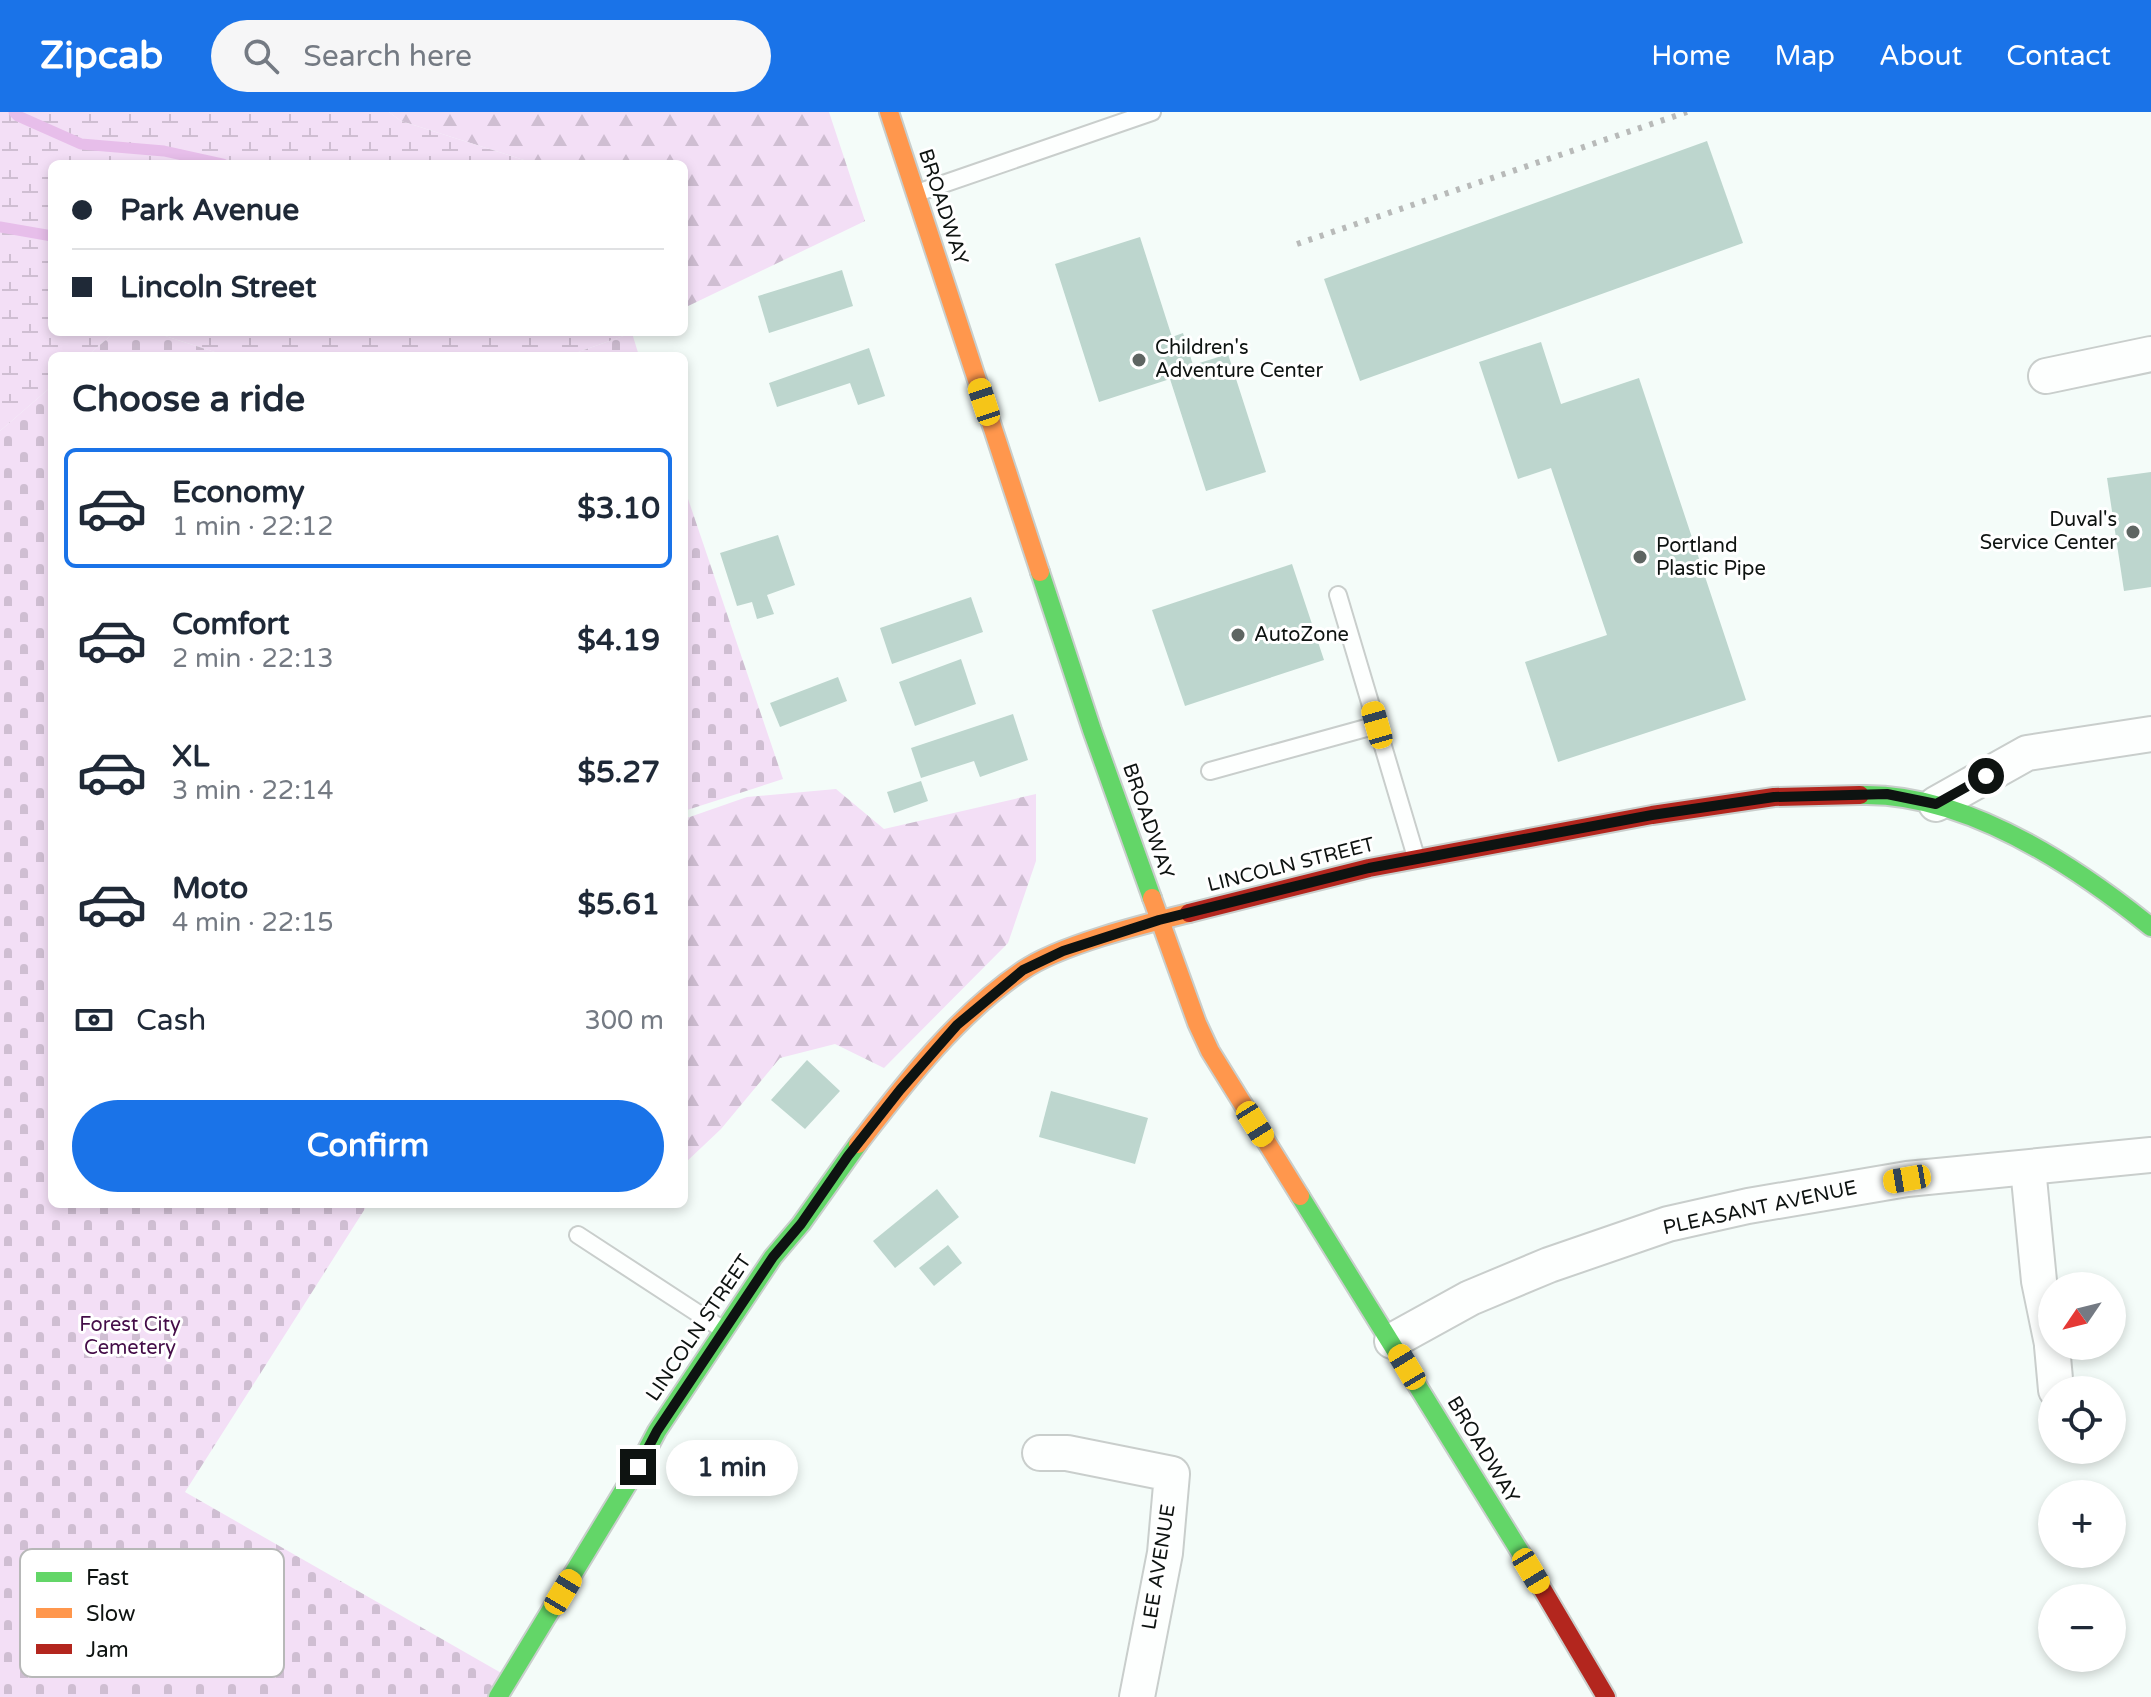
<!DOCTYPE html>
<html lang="en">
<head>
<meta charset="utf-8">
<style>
	:root { --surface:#fff; --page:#f6f6f7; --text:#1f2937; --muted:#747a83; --line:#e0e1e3; --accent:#1a73e8 }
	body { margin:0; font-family:"Varela Round",sans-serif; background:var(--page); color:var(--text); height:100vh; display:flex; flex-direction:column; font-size:30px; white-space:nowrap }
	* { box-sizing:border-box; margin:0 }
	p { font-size:26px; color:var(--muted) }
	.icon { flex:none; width:44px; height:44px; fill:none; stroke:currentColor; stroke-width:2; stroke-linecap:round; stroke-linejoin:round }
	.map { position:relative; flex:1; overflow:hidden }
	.sheet { position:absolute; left:48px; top:240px; width:640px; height:856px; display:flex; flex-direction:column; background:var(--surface); border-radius:12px; box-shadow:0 4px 12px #0003 }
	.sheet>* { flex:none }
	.hud { position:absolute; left:48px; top:48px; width:640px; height:176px; border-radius:12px; box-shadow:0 4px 12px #0003; display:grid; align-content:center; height:176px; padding:0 24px; background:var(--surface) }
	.needle { width:52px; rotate:235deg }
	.buttons { position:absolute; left:2038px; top:1160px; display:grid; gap:16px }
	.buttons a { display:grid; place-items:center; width:88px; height:88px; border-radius:50%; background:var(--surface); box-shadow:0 4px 12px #0003; font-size:40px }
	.end { position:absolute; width:36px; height:36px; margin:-18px; border:10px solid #0e1311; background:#fff; box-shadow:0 0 0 4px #fff }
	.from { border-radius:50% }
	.bubble { position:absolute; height:56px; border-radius:28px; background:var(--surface); box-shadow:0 4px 12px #0003; font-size:26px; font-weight:800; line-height:56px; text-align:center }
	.car { position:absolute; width:24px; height:48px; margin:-24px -12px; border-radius:10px; box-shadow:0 0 6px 2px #0007; background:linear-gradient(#f5c518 24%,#345 0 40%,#f5c518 0 76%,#345 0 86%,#f5c518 0) }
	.hud b { display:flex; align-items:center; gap:28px; height:76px; font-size:30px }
	.hud b+b { border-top:2px solid var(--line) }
	.hud i { width:20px; height:20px; background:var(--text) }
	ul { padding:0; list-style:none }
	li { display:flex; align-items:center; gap:24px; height:120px; margin:0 16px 12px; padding:0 8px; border:4px solid transparent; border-radius:12px }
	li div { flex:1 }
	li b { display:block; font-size:30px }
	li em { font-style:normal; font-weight:800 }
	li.on { border-color:var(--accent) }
	li>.icon { width:72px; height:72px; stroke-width:1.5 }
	h2 { padding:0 24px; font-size:36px; line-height:96px }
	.pay { display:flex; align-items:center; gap:20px; height:88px; padding:0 24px; font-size:30px }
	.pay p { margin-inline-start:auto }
	.cta { display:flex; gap:16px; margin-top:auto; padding:16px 24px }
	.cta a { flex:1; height:92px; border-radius:48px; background:var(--accent); color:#fff; font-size:32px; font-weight:800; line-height:92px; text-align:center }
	header { display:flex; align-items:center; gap:48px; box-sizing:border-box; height:112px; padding:0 40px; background:var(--accent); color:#fff }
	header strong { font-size:38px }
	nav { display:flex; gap:44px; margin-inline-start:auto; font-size:28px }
	.search { width:560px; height:72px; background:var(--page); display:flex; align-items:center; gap:20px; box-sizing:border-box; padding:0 28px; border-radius:44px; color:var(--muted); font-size:30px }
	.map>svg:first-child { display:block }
</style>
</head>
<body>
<header>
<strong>Zipcab</strong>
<div class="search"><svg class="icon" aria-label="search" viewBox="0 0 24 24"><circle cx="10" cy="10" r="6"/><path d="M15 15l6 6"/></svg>Search here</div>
<nav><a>Home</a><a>Map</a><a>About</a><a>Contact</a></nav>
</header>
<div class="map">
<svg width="2151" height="1585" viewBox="0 0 2151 1585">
	<defs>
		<pattern id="forest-firs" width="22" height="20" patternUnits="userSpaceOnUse" patternTransform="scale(2)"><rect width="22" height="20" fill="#f3dff6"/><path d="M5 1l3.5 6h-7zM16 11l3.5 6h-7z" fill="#cfbed2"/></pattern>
		<pattern id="wetland-marsh" width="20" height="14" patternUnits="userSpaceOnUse" patternTransform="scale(2)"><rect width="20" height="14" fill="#f3dff6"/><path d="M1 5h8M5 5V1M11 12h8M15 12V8" fill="none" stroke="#cfbed2"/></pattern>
		<pattern id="cemetery-stones" width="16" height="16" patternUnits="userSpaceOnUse" patternTransform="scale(2)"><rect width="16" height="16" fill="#f3dff6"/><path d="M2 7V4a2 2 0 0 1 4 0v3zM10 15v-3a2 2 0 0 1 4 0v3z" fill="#cfbed2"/></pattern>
	</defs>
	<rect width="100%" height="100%" fill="#f4fcf9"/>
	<g fill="url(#forest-firs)">
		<path d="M389 0H829L865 109 684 196V52H526L524 48 401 9Z"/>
		<path d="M836 677 884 717 1036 682V749L1008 831 884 956 835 932 780 946 721 1017 684 1052V707L747 685Z"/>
	</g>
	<g fill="url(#wetland-marsh)">
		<path d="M0 0H389L401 9 524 48 526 52H52V220H115L87 244H52V274L0 319Z"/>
		<path d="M153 220H631L632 221 567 244H227Z"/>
	</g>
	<g fill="url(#cemetery-stones)">
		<path d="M115 220H153L227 244H87Z"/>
		<path d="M632 221 639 244H567Z"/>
		<path d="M52 274V1092H368L185 1380 510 1566 498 1585H0V319Z"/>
		<path d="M684 375 783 667 684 699Z"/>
	</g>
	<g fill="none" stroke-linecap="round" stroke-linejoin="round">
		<g stroke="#e7beea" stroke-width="11">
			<path d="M14 0 18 4 81 32 164 39 223 52"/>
			<path d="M0 115 52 124"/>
		</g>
	</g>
	<g fill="#bdd6ce">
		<path d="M1707 29 1743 131 1360 269 1324 167Z"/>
		<path d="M1140 125 1172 225 1183 221 1193 253 1228 242 1266 360 1206 379 1170 267 1099 290 1055 152Z"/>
		<path d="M842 158 853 194 769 221 758 184Z"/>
		<path d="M1541 230 1561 292 1639 266 1746 588 1558 650 1525 550 1607 523 1551 356 1518 367 1479 250Z"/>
		<path d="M869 236 885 284 858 293 850 271 777 295 769 271Z"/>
		<path d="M2151 360V475L2124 479 2107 366Z"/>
		<path d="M778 423 795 473 767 483 774 502 757 507 752 490 737 494 720 441Z"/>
		<path d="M1292 452 1324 548 1185 594 1152 498Z"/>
		<path d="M971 485 983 520 892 552 880 516Z"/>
		<path d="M961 547 976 592 915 614 899 570Z"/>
		<path d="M838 565 847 589 780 615 770 591Z"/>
		<path d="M1013 602 1028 648 980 665 974 649 921 666 911 636Z"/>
		<path d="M921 669 928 689 894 701 887 680Z"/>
		<path d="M807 948 840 979 805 1017 771 988Z"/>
		<path d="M1051 979 1148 1006 1135 1052 1039 1025Z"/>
		<path d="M937 1077 959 1105 895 1156 873 1129Z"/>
		<path d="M948 1133 962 1151 934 1174 919 1156Z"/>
	</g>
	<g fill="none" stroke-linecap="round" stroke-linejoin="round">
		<defs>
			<g id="lane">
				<path d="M917 81 1152 0"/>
				<path d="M1338 483 1416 745"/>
				<path d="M1210 659 1377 613"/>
				<path d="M578 1123 722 1217"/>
			</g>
			<g id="street">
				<path d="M2046 264 2151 242"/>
				<path d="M1936 692 2027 641 2151 622"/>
				<path d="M2028 1056 2039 1169 2052 1232"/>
				<path d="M1392 1229 1470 1186 1549 1153 1668 1112 1748 1094 1907 1067 2151 1043"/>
				<path d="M2052 1234 2056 1278"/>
				<path d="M1040 1341H1067L1172 1362 1165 1441 1137 1585"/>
			</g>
			<g id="fast">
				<path d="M1040 460 1092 618 1152 786"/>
				<path d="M1860 683C1963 680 2073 752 2151 815"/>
				<path d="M1300 1084 1524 1446"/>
				<path d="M498 1585 638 1355 657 1319 773 1145 801 1112 858 1032"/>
			</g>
			<g id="slow">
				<path d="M889 0 1040 460"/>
				<path d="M1152 786 1197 911 1210 939 1300 1084"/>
				<path d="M858 1032C906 970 956 904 1022 859 1059 833 1144 812 1189 801"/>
			</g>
			<g id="jam">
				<path d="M1189 801 1369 756 1652 703 1774 685 1860 683"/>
				<path d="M1524 1446 1606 1585"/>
			</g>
		</defs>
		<use href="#lane" stroke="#c9cecc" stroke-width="20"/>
		<use href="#street" stroke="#c9cecc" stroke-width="38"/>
		<use href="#fast" stroke="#c9cecc" stroke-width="22"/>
		<use href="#slow" stroke="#c9cecc" stroke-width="22"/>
		<use href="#jam" stroke="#c9cecc" stroke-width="22"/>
		<use href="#lane" stroke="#fdfffe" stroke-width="16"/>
		<use href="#street" stroke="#fdfffe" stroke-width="34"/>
		<use href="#fast" stroke="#63d668" stroke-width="18"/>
		<use href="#slow" stroke="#ff974d" stroke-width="18"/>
		<use href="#jam" stroke="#b3261e" stroke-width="18"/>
		<path stroke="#b8bab9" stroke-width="6" stroke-dasharray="4 8" stroke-linecap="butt" d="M1297 132 1687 0"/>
	</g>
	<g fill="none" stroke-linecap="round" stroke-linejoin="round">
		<path stroke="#0e1311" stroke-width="10" d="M638 1355 657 1319 773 1145 801 1112 848 1044 900 978 957 913 1023 858 1063 839 1159 808 1369 756 1652 703 1774 685 1887 682 1936 692 1986 664"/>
	</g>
	<g fill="#5e6562" stroke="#fff" stroke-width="3">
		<circle cx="1139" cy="248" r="8"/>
		<circle cx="2133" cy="420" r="8"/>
		<circle cx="1640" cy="445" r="8"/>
		<circle cx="1238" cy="523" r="8"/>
	</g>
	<g text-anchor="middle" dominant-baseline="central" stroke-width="6" stroke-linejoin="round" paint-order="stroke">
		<g font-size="20" fill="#0e1311" stroke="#fff">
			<text transform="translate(943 95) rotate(72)">BROADWAY</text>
			<text transform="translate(1148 709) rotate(71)">BROADWAY</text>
			<text transform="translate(1291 753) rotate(-14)">LINCOLN STREET</text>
			<text transform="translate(1760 1096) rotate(-12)">PLEASANT AVENUE</text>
			<text transform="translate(699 1216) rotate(-56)">LINCOLN STREET</text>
			<text transform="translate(1483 1338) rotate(59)">BROADWAY</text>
			<text transform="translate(1159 1455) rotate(-81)">LEE AVENUE</text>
		</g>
		<g font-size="20" fill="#0e1311" stroke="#fff" text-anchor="start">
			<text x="1155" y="236">Children's<tspan x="1155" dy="23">Adventure Center</tspan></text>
			<text x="2117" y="408" text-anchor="end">Duval's<tspan x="2117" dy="23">Service Center</tspan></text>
			<text x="1656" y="434">Portland<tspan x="1656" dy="23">Plastic Pipe</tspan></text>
			<text x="1254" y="523">AutoZone</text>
		</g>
		<g font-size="20" fill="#440d48" stroke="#fff">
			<text x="130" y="1213">Forest City<tspan x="130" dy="23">Cemetery</tspan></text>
		</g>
	</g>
	<rect x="20" y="1437" width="264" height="128" rx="12" fill="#fff" stroke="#b7b8b8" stroke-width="2"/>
	<rect x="36" y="1460" width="36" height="10" fill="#63d668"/>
	<rect x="36" y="1496" width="36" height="10" fill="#ff974d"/>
	<rect x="36" y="1532" width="36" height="10" fill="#b3261e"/>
	<g font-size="22" fill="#0e1311">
		<text x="86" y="1473">Fast</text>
		<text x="86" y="1509">Slow</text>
		<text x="86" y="1545">Jam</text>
	</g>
</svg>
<div class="buttons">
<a><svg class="needle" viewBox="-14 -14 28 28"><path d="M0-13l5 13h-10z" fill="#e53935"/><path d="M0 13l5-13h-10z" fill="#747a83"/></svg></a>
<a><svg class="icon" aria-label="locate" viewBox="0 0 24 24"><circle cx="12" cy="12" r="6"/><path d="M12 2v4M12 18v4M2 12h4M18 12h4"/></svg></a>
<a>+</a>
<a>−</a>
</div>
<i class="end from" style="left:1986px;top:664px"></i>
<i class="end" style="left:638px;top:1355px"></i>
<div class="bubble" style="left:666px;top:1328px;width:132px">1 min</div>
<i class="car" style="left:984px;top:290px;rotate:342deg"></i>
<i class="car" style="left:1377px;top:613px;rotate:344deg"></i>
<i class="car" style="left:1255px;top:1012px;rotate:148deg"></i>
<i class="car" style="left:1907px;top:1067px;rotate:260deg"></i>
<i class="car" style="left:1407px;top:1255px;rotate:329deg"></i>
<i class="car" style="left:1531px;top:1459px;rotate:149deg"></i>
<i class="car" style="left:563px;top:1480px;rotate:31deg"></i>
<div class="hud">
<b><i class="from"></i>Park Avenue</b>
<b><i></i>Lincoln Street</b>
</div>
<section class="sheet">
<h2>Choose a ride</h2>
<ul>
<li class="on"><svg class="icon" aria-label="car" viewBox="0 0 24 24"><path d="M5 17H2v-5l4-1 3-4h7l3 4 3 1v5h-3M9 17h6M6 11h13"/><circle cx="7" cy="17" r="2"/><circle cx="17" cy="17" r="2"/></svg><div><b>Economy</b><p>1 min · 22:12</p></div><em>$3.10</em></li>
<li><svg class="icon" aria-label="car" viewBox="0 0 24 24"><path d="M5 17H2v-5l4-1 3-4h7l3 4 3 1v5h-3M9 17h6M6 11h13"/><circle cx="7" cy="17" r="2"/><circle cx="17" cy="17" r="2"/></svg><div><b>Comfort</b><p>2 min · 22:13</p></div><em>$4.19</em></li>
<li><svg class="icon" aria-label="car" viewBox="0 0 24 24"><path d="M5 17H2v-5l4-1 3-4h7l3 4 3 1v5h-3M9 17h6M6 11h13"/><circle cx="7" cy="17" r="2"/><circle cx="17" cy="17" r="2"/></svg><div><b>XL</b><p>3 min · 22:14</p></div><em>$5.27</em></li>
<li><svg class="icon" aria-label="car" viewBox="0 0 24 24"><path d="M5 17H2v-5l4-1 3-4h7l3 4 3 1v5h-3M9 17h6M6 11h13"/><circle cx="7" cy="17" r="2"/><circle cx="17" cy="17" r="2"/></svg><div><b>Moto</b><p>4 min · 22:15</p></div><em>$5.61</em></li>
</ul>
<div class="pay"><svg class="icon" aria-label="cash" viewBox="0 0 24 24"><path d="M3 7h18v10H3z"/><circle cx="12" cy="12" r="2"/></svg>Cash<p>300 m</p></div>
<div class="cta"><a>Confirm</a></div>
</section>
</div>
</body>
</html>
